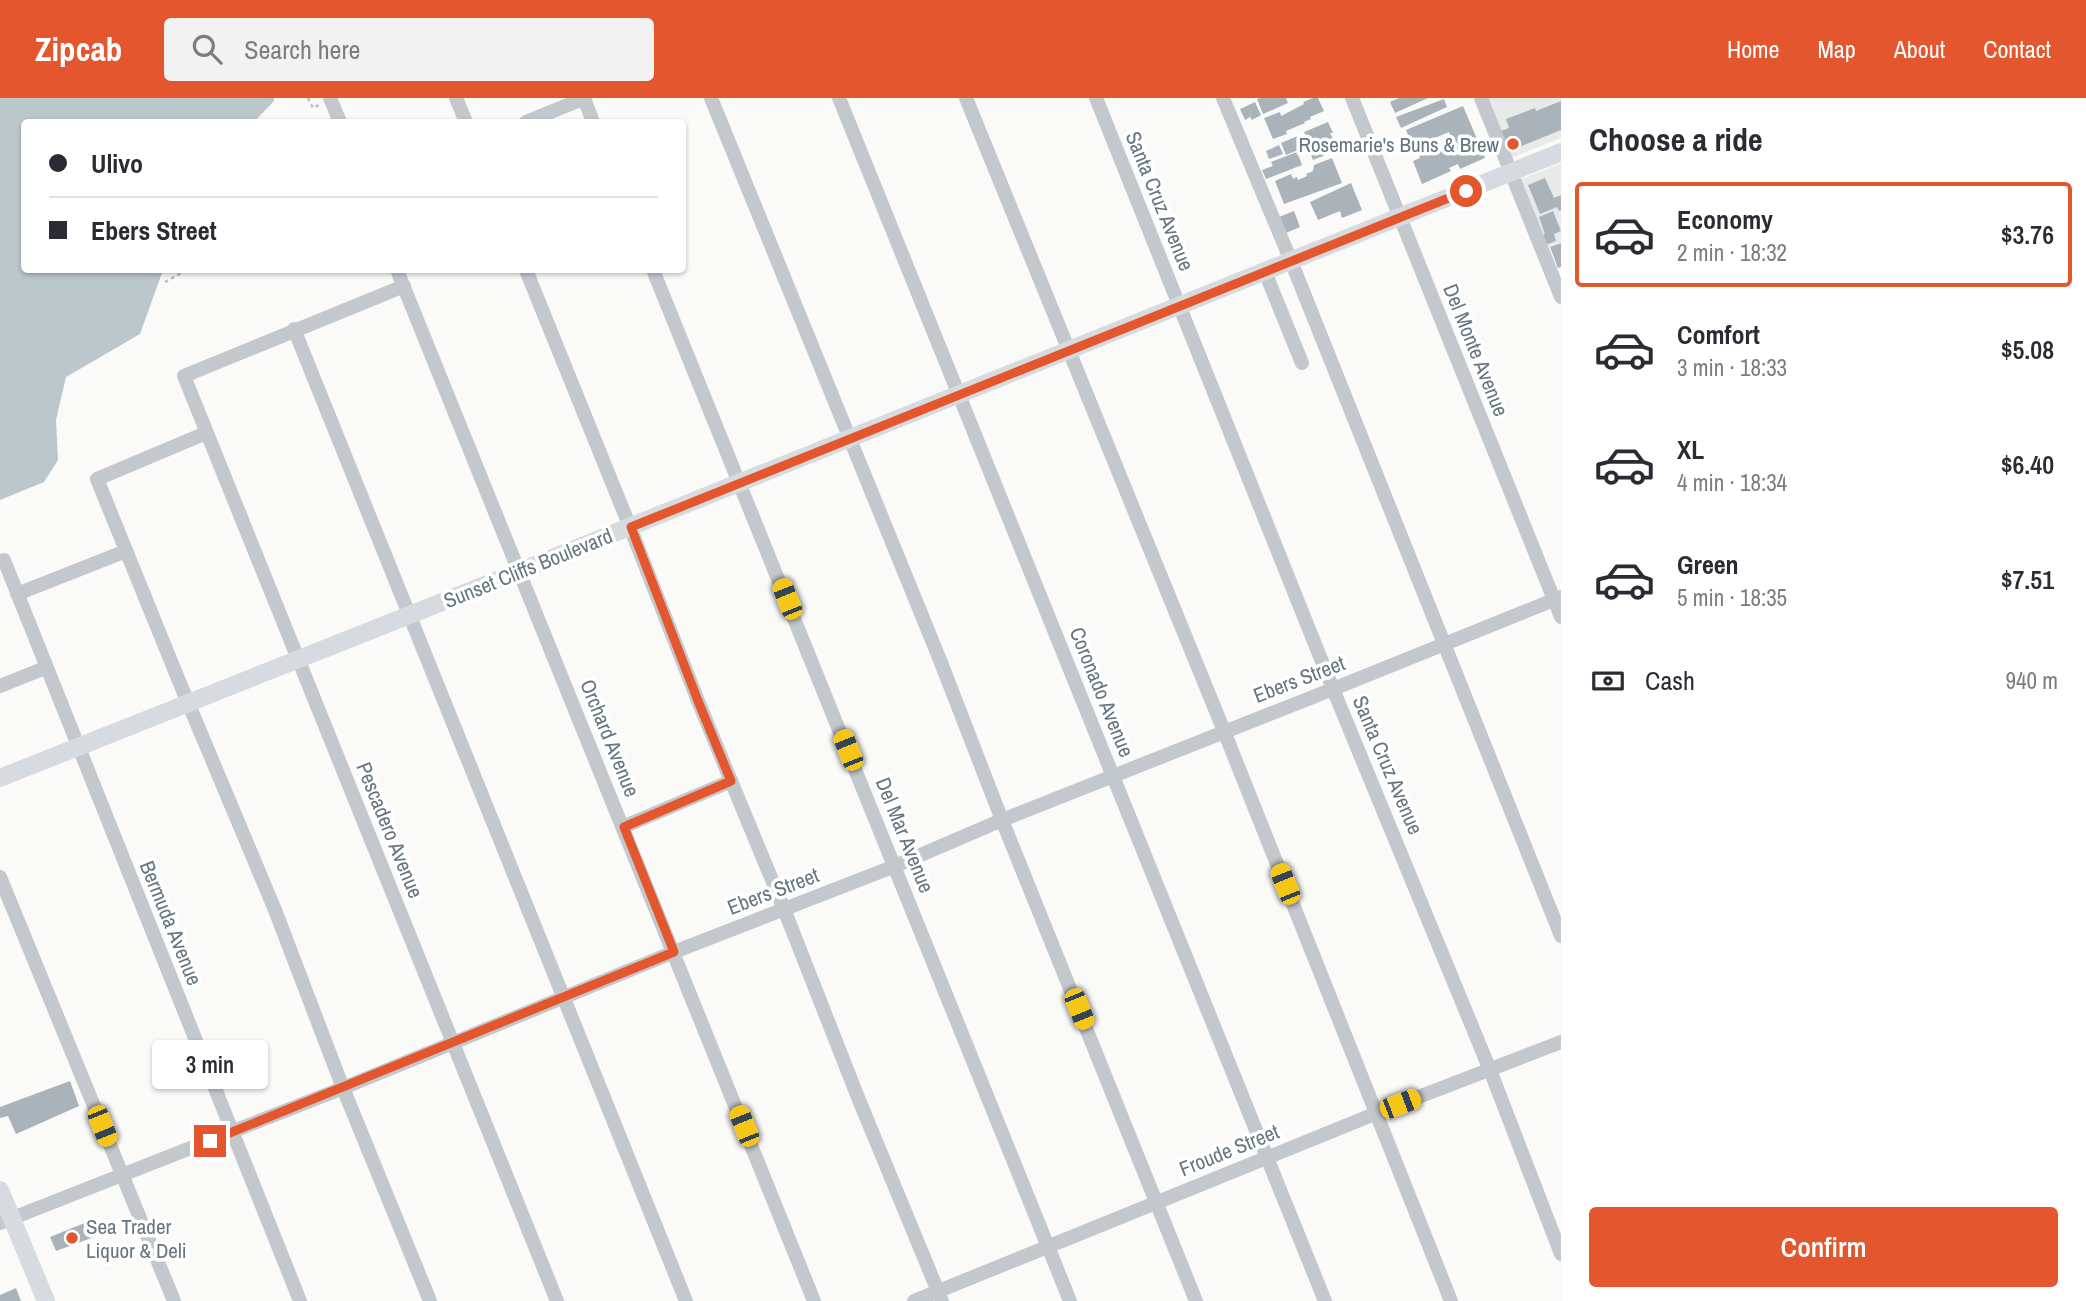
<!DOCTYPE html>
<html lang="en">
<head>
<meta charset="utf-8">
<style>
	:root { --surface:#fff; --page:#f2f2f3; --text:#2b2b33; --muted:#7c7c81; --line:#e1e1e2; --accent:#e4572e }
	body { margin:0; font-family:"Archivo Narrow",sans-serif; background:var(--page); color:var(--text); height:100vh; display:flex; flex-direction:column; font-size:26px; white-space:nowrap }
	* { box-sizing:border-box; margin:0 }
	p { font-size:23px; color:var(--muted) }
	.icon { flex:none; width:38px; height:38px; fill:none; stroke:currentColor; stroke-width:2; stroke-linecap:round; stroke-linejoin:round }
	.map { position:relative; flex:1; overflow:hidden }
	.drawer { display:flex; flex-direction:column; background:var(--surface); width:525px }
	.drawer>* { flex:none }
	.banner { position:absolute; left:21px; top:21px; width:665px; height:154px; border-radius:7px; box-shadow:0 2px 5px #0004; display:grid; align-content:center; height:154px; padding:0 28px; background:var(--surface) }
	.end { position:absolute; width:32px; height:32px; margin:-16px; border:9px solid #e4572e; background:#fff; box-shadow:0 0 0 4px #fff }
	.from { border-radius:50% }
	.bubble { position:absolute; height:49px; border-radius:7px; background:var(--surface); box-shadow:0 2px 5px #0004; font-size:23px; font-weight:600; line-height:49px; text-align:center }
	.car { position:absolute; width:21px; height:42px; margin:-21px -10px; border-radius:9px; box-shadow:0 0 5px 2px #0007; background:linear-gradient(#f5c518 24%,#345 0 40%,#f5c518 0 76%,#345 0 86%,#f5c518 0) }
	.banner b { display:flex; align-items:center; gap:24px; height:66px; font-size:26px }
	.banner b+b { border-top:2px solid var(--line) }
	.banner i { width:18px; height:18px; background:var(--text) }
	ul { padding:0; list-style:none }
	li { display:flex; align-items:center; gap:21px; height:105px; margin:0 14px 10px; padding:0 14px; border:4px solid transparent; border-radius:7px }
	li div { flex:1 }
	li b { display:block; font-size:26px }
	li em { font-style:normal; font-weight:600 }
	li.on { border-color:var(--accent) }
	li>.icon { width:63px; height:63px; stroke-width:1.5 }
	h2 { padding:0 28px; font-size:32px; line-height:84px }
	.pay { display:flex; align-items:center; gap:18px; height:77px; padding:0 28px; font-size:26px }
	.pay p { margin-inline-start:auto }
	.cta { display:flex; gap:14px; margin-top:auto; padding:14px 28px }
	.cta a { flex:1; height:80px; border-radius:7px; background:var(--accent); color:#fff; font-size:28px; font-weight:600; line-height:80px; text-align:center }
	header { display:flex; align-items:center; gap:42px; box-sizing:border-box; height:98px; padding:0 35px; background:var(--accent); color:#fff }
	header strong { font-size:33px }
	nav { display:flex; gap:38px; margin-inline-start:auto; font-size:24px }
	.search { width:490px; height:63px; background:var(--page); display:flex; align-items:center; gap:18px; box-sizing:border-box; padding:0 24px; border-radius:7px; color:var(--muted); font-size:26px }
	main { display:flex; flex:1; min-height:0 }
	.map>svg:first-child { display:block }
</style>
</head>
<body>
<header>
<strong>Zipcab</strong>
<div class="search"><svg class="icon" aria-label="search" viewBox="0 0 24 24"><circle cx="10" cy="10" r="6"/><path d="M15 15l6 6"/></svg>Search here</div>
<nav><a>Home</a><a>Map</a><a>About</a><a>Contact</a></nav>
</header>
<main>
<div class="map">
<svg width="1561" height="1203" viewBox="0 0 1561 1203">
	<rect width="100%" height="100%" fill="#fafaf8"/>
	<g fill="#e8e9e9">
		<path d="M1487 0H1561V40L1511 60Z"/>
		<path d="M1561 65V144L1544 151 1517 83Z"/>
	</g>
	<path fill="#bbc7cb" d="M0 0H274V3L254 24H24V172H163L140 236 66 279 56 322 58 362 44 384 0 402Z"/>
	<g fill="#aab3b9">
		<path d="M1260 0H1286L1288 5 1263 16 1257 1Z"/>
		<path d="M1313 0H1318L1324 13 1310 19 1311 21 1304 24 1305 25 1286 33 1287 36 1273 41 1264 20 1280 14 1281 18 1304 6 1303 4Z"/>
		<path d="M1399 0H1428L1395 15 1390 4Z"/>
		<path d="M1444 1 1447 9 1401 30 1396 19Z"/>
		<path d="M1561 3V32L1509 53 1501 33 1509 30 1506 21 1535 10 1536 13Z"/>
		<path d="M1255 4 1261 17 1252 22 1250 19 1245 22 1240 11Z"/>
		<path d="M1463 8 1485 60 1460 71 1458 66 1449 70 1451 73 1422 86 1413 63 1420 60 1419 58 1443 48 1447 57 1456 53 1449 34 1413 49 1406 32Z"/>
		<path d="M1328 24 1333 35H1330L1339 52 1313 62 1308 50 1310 49 1304 34Z"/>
		<path d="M1300 37 1305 49 1286 57 1281 45Z"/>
		<path d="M1279 47 1283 56 1269 61 1266 53Z"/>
		<path d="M1297 54 1302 67 1266 81 1262 72 1273 68 1271 64Z"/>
		<path d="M1332 60 1342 85 1284 106 1275 83 1291 76 1293 81 1297 79 1298 82 1307 78 1306 76 1313 73 1314 67Z"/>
		<path d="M1545 80 1554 100 1561 97V112L1559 113 1557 109 1540 116 1528 87Z"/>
		<path d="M1351 85 1362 112 1342 120 1340 113 1318 122 1310 104Z"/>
		<path d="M1294 113 1300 129 1286 135 1279 119Z"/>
		<path d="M1553 113 1561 133 1554 136 1556 143 1545 147 1541 138 1545 136 1539 119Z"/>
		<path d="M1561 145V169L1558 170 1550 149Z"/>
		<path d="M70 983 79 1008 16 1036 8 1018 0 1020V1009Z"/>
		<path d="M87 1124 94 1139 56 1153 50 1139Z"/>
		<path d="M16 1190 21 1203H0V1197Z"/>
	</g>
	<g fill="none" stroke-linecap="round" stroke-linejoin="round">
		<g stroke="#bbbfc2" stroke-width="2.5" stroke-dasharray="3.5 3.5" stroke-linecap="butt">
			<path d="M308 0 313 10 319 7"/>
			<path d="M165 184 187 172"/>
		</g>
		<g stroke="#c3c8cc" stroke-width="14">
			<path d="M330 0 340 24"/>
			<path d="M456 0 466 24"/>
			<path d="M584 0 593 24"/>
			<path d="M711 0 940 562 1002 722 1196 1203"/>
			<path d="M839 0 1325 1203"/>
			<path d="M966 0 1224 633 1451 1203"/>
			<path d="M1096 0 1333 591 1490 972 1561 1156"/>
			<path d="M1223 0 1291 163 1561 838"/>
			<path d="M1352 0 1561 519"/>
			<path d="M1481 0 1561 199"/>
			<path d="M526 24 585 0"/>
			<path d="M397 172 814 1203"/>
			<path d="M526 172 630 429 698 603 784 811 859 1002 942 1203"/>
			<path d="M653 172 1070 1203"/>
			<path d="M1265 174 1302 265"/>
			<path d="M404 188 184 278 557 1203"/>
			<path d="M294 231 686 1203"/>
			<path d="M206 335 97 381 179 583 275 812 343 990 430 1203"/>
			<path d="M4 462 300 1203"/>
			<path d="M17 496 126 453"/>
			<path d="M0 588 45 570"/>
			<path d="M623 729 731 683"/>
			<path d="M0 779 174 1203"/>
			<path d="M0 1125 343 990 674 854 895 768 1002 722 1333 591 1561 499"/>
			<path d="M914 1203 1377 1015 1561 944"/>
		</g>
		<g stroke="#d6dbdf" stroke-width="18">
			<path d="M0 680 520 473 1561 54"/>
			<path d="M0 1092 46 1203"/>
		</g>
	</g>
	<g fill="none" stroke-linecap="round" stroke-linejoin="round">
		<path stroke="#e4572e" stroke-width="9" d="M210 1043 674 854 624 729 731 683 698 603 631 429 1466 93"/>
	</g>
	<g fill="#e4572e" stroke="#fff" stroke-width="2.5">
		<circle cx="1513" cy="46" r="7"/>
		<circle cx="72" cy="1140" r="7"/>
	</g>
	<g text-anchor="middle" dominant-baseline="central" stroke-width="7" stroke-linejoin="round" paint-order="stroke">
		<g font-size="21" fill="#657683" stroke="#fff" text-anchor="end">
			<text x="1499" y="46">Rosemarie's Buns &amp; Brew</text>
			<text x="86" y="1128" text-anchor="start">Sea Trader<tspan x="86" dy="24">Liquor &amp; Deli</tspan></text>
		</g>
		<g font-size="21" fill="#657683" stroke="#fff">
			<text transform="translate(1160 103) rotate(68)">Santa Cruz Avenue</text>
			<text transform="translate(1476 252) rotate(68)">Del Monte Avenue</text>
			<text transform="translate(528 470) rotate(-22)">Sunset Cliffs Boulevard</text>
			<text transform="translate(1299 581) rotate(-21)">Ebers Street</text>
			<text transform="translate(1102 594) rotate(68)">Coronado Avenue</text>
			<text transform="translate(610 640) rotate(68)">Orchard Avenue</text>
			<text transform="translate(1388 667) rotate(67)">Santa Cruz Avenue</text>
			<text transform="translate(390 732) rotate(68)">Pescadero Avenue</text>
			<text transform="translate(905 737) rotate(68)">Del Mar Avenue</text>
			<text transform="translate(773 793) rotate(-21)">Ebers Street</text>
			<text transform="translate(171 825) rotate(68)">Bermuda Avenue</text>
			<text transform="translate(1229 1052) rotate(-22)">Froude Street</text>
		</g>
	</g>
</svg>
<i class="end from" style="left:1466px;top:93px"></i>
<i class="end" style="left:210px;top:1043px"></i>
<div class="bubble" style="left:152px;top:942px;width:116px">3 min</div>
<i class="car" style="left:787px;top:501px;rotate:338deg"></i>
<i class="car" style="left:848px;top:652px;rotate:338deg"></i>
<i class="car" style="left:1285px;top:786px;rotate:338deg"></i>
<i class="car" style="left:1079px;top:911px;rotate:158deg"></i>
<i class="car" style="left:1400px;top:1006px;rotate:69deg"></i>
<i class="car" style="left:102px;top:1028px;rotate:158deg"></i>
<i class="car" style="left:744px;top:1028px;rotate:338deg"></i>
<div class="banner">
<b><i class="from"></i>Ulivo</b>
<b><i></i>Ebers Street</b>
</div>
</div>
<section class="drawer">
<h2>Choose a ride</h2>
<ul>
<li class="on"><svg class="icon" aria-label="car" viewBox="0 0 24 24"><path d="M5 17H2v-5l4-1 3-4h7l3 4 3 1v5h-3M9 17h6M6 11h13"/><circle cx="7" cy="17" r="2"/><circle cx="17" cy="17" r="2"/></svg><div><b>Economy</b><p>2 min · 18:32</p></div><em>$3.76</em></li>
<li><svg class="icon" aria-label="car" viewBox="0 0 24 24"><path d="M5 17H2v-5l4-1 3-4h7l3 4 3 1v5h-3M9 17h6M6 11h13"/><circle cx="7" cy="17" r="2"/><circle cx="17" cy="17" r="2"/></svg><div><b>Comfort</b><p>3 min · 18:33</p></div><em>$5.08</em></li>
<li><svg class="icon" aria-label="car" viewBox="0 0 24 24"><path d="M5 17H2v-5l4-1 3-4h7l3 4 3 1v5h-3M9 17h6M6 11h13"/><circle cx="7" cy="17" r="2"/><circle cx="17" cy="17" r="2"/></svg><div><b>XL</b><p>4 min · 18:34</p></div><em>$6.40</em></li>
<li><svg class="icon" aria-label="car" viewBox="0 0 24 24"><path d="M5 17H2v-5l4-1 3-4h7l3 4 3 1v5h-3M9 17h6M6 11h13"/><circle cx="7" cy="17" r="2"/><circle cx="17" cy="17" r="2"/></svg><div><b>Green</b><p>5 min · 18:35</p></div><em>$7.51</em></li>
</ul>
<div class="pay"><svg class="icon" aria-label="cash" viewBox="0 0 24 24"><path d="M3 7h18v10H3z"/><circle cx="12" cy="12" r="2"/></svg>Cash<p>940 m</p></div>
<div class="cta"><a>Confirm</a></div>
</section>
</main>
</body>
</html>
